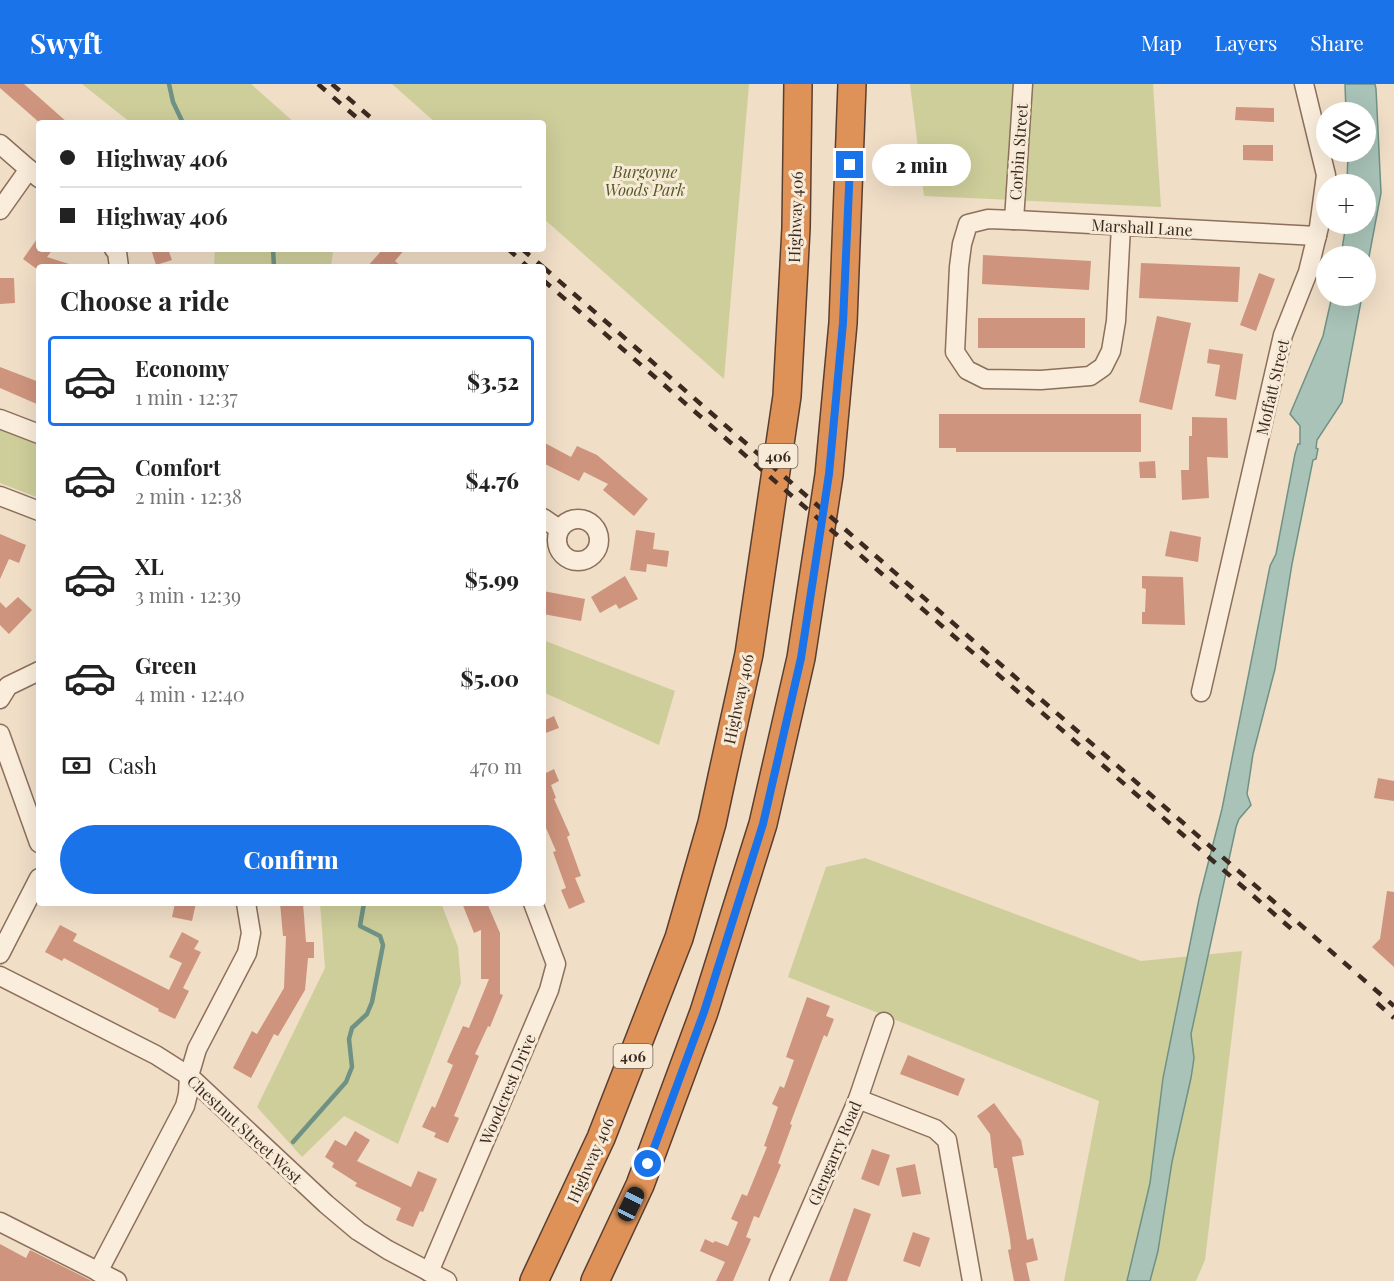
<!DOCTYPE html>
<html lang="en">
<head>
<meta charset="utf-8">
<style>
	:root { --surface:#fff; --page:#f2f2f2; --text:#222; --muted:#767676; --line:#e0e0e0; --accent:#1a73e8 }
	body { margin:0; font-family:"Playfair Display",serif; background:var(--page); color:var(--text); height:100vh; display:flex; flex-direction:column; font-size:22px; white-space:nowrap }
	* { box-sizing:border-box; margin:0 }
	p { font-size:20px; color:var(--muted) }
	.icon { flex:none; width:33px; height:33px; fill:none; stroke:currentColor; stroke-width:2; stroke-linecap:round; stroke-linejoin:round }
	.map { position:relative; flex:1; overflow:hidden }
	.drawer { position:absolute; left:36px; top:180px; width:510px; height:642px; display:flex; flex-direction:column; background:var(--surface); border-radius:6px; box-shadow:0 6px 24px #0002 }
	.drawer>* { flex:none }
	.top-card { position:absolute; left:36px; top:36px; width:510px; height:132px; border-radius:6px; box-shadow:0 6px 24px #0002; display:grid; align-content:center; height:132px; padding:0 24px; background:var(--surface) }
	.buttons { position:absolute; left:1316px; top:18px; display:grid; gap:12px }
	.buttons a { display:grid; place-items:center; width:60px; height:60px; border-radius:50%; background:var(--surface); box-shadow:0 6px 24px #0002; font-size:30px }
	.end { position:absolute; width:27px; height:27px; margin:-14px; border:8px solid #1a73e8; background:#fff; box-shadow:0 0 0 3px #fff }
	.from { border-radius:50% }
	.bubble { position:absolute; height:42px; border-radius:21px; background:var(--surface); box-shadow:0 6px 24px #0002; font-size:20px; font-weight:800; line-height:42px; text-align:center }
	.car { position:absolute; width:18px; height:36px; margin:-18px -9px; border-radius:8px; box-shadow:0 0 4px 2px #0007; background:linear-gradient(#222 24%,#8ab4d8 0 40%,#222 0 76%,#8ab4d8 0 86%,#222 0) }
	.top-card b { display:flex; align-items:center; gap:21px; height:57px; font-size:22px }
	.top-card b+b { border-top:2px solid var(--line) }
	.top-card i { width:15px; height:15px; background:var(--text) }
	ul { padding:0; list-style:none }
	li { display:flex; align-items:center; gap:18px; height:90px; margin:0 12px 9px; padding:0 12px; border:3px solid transparent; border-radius:6px }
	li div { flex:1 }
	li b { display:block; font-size:22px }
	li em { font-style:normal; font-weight:800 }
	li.on { border-color:var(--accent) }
	li>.icon { width:54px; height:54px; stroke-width:1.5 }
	h2 { padding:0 24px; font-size:27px; line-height:72px }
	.pay { display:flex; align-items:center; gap:15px; height:66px; padding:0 24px; font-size:22px }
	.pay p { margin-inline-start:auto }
	.primary-button { display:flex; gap:12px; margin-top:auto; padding:12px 24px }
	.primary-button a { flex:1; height:69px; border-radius:36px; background:var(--accent); color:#fff; font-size:24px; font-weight:800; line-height:69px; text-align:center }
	header { display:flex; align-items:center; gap:36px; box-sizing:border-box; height:84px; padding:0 30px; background:var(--accent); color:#fff }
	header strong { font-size:28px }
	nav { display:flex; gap:33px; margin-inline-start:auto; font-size:21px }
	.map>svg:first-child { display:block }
</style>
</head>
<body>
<header>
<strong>Swyft</strong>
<nav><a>Map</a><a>Layers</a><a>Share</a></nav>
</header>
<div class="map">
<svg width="1394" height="1197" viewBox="0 0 1394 1197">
	<rect width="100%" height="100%" fill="#f0dec7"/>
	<g fill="#cece9b">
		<path d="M82 0H251L295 39H131Z"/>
		<path d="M392 0H749L724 295 543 134V39H436Z"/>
		<path d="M910 0H1153L1161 123 924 112Z"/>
		<path d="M215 165H333V167L331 183H214Z"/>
		<path d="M0 345 39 360V414L0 399Z"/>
		<path d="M543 556 675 607 659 661 543 608Z"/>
		<path d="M865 774 1141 877 1242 867 1205 1176 1196 1197H1064L1099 1017 788 893 826 783Z"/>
		<path d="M320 819H441L458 863 461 899 398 1060 344 1032 302 1073 257 1023 325 884Z"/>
	</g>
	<g fill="#a9c3b8" stroke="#6f9285" stroke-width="1.5">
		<path d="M1345 0H1375L1376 5 1381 109 1365 194V172H1341L1346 140H1365V100H1347L1348 68H1365V28H1346Z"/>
		<path d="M1332 212H1362L1342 318 1317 356 1316 364 1318 365 1316 375 1313 376 1292 480 1275 585 1253 670 1247 710 1251 721 1239 735 1236 743 1191 950 1194 974 1191 994 1172 1078 1158 1167 1150 1197H1127L1150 1099 1163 994 1199 815 1222 725 1270 482 1276 470 1295 370 1298 360H1300V342L1290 330 1323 252Z"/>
	</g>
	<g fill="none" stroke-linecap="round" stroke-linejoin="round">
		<g stroke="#6f9285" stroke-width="4.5">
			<path d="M169 0 173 18 183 39"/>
			<path d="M273 165 274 183"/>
			<path d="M293 1058 346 998 352 983 349 955 352 944 367 930 372 918 383 861 380 852 360 842 364 819"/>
		</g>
	</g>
	<g fill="#ce947d">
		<path d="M0 0H24L68 39H40L0 4Z"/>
		<path d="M1236 23 1274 24V38L1235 36Z"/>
		<path d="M1243 61H1273V77L1243 76Z"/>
		<path d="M39 152V165H53L47 173 72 181V183H39L38 186 23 175Z"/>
		<path d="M151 165H168L172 176 156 181Z"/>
		<path d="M383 165H405L395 177 402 183H367Z"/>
		<path d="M983 171 1091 177 1089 206 982 200Z"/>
		<path d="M1141 179 1240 183 1238 218 1139 214Z"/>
		<path d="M1259 189 1275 195 1256 247 1240 241Z"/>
		<path d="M0 194H14L15 219 0 220Z"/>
		<path d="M1157 232 1191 239 1172 326 1139 318Z"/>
		<rect x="978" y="234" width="107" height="30"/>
		<path d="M1209 265 1243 270 1236 316 1215 312 1220 281 1207 279Z"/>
		<path d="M0 283 39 298V321L0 304Z"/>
		<path d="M939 330H1141V368H956V364H939Z"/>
		<path d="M1192 333 1227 334 1228 374 1207 373 1209 414 1182 416 1181 386H1189V352H1192Z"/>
		<path d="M543 358 571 373 577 362 597 371 648 415 634 432 603 406 608 400 584 388 579 397 543 379Z"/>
		<path d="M1155 377 1156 394H1140L1139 378Z"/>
		<path d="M636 446 655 449 653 465 669 467 667 483 647 480 646 488 630 486Z"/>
		<path d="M1170 447 1201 453 1198 478 1165 472Z"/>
		<path d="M0 450 26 461 19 479 9 475 0 495Z"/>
		<path d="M625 492 638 515 619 525 616 520 600 529 591 513Z"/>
		<path d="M1142 492 1183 493 1185 541 1142 540V528H1145L1146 505 1142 504Z"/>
		<path d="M543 507 585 515 581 537 543 530Z"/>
		<path d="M18 513 32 526 9 550 0 541V518L6 524Z"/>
		<path d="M554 632 559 644 543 650V637Z"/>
		<path d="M543 683 546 689 554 685 559 697 551 701 556 714 554 715 570 751 567 753 581 792 575 794 585 818 569 825 561 806 566 804 553 768 556 767 543 737Z"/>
		<path d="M1378 694 1394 697V717L1374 714Z"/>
		<path d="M1387 807 1394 808V883L1372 863 1380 855Z"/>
		<path d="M175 819H196L192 837 172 833Z"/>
		<path d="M280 819H303L306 858H314V874H308L305 906 278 952 274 950 251 994 233 984 252 947 257 950 284 904 286 852H283Z"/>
		<path d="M462 819H487L500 849V910L503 911 490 943 488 942 475 970 479 972 454 1032 459 1034 448 1059 434 1053 436 1049 422 1043 432 1022 435 1024 453 981 447 978 463 942 469 944 489 895H481V846L474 849Z"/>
		<path d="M60 841 77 850 73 857 169 906 182 879 169 873 182 848 199 857 194 865 201 868 183 904 189 907 175 935 158 927 159 925 64 874 62 877 45 868Z"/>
		<path d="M807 913 830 922 826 932 834 935 827 953 824 951 790 1040 792 1041 778 1079 781 1081 759 1134 754 1132 746 1153 751 1155 733 1197H716L725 1178 700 1167 705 1155 713 1159 715 1157 728 1162 738 1138 731 1135 742 1110 747 1112 767 1063 764 1062 778 1023 772 1020 780 1002 784 1004 794 976 786 973Z"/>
		<path d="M908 971 965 995 958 1012 900 990Z"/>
		<path d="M994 1019 1021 1056 1024 1071 1012 1073 1027 1156 1033 1154 1038 1176 1026 1179 1030 1197H1014L1008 1166 1011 1165 1010 1155 997 1084H994L990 1050 977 1032Z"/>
		<path d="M355 1047 370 1056 357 1077 411 1103 418 1087 437 1095 423 1128 420 1127 413 1143 396 1136 401 1124 355 1102 357 1099 332 1083 334 1079 325 1073 335 1056 346 1062Z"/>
		<path d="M872 1065 890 1071 879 1102 861 1095Z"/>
		<path d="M915 1080 921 1110 902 1113 896 1084Z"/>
		<path d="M854 1124 871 1130 847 1197H829Z"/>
		<path d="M913 1148 930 1154 920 1183 903 1177Z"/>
		<path d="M0 1160 26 1174 30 1166 92 1197H0Z"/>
	</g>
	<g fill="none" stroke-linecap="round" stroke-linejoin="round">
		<defs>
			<g id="minor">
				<path d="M0 60 39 94"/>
				<path d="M0 126 29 85"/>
				<path d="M1014 136 1023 0"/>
				<path d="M1121 142 1116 237 1111 267 1103 283 1090 292 1041 296 985 295 967 286 955 268 959 183 962 160 968 140 988 135 1014 136 1317 152"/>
				<path d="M114 165 117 168 119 183"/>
				<path d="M0 335 39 350"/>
				<path d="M0 412 39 427"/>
				<path d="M543 434 559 445"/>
				<circle cx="578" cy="456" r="21"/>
				<path d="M1201 608 1283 251 1308 188 1319 143 1326 91 1304 0"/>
				<path d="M0 615 8 602 39 587"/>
				<path d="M0 650 39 759"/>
				<path d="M0 870 39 794"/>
				<path d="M0 892 156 971 189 992 326 1120 358 1147 388 1166 447 1197"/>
				<path d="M858 1015 935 1045 947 1056 972 1197"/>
				<path d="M0 1138 117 1197"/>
				<path d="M98 1188 185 1022 188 1010 189 992 197 965 247 869 251 849 246 819"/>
				<path d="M429 1188 549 906 556 880 533 819"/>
				<path d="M779 1197 858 1015 884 938"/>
			</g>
			<g id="highway">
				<path d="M534 1197 601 1054 679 854 712 739 723 688 749 570 787 312 796 144 798 0"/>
				<path d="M595 1197 640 1101 704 928 763 740 801 574 829 391 843 239 852 0"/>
			</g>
		</defs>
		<use href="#minor" stroke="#8c6f5c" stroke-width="21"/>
		<use href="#highway" stroke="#5a3e30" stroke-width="30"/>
		<use href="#minor" stroke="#faeddb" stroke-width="18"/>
		<use href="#highway" stroke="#df9258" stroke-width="27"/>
		<g stroke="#3c2a20" stroke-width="4.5" stroke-dasharray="10 10" stroke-linecap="butt">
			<path d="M318 0 363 39"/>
			<path d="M332 0 377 39"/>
			<path d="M508 165 528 183"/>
			<path d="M522 165 543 183"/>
			<path d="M543 183 1394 922"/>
			<path d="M543 196 1295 848"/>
			<path d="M1377 919 1394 934"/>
		</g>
	</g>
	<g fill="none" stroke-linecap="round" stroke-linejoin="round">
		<path stroke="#1a73e8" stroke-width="8" d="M648 1080 704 928 763 740 801 574 829 390 843 239 850 81"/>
	</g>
	<g text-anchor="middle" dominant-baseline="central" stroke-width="6" stroke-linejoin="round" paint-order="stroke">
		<g fill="#f7ead7" stroke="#746457" stroke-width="1.5">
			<rect x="758.5" y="360" width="39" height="24" rx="4.5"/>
			<rect x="613.5" y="960" width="39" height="24" rx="4.5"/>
		</g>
		<g font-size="15" font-weight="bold" fill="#3c2a20">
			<text x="778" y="372">406</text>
			<text x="633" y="972">406</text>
		</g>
		<g font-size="16" fill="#3c2a20" stroke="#f7ead7">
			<text transform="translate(1018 68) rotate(-86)">Corbin Street</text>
			<text transform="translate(795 133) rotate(-88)">Highway 406</text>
			<text transform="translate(1142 143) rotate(3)">Marshall Lane</text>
			<text transform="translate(1272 303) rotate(-77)">Moffatt Street</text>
			<text transform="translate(738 615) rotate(-78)">Highway 406</text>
			<text transform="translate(507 1005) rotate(-67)">Woodcrest Drive</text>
			<text transform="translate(245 1045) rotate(43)">Chestnut Street West</text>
			<text transform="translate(834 1069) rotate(-67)">Glengarry Road</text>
			<text transform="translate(590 1076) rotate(-66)">Highway 406</text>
		</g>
		<g font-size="16" font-style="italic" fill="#535926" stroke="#f7ead7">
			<text x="645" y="87">Burgoyne<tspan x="645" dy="18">Woods Park</tspan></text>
		</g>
	</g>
</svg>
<div class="buttons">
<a><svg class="icon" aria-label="layers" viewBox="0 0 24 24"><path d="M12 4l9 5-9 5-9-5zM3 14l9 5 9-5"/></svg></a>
<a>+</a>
<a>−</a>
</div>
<i class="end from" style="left:648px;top:1080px"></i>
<i class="end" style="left:850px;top:81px"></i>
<div class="bubble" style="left:872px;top:60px;width:99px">2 min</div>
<i class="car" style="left:631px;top:1120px;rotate:26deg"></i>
<div class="top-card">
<b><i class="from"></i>Highway 406</b>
<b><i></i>Highway 406</b>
</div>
<section class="drawer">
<h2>Choose a ride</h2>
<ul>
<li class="on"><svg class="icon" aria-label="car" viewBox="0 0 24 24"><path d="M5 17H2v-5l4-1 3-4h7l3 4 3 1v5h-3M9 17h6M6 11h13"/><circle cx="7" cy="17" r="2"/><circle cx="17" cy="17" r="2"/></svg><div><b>Economy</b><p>1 min · 12:37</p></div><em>$3.52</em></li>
<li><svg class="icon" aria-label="car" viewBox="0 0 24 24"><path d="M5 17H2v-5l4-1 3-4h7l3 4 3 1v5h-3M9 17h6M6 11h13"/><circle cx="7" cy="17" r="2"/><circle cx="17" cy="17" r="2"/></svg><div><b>Comfort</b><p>2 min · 12:38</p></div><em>$4.76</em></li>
<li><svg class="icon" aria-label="car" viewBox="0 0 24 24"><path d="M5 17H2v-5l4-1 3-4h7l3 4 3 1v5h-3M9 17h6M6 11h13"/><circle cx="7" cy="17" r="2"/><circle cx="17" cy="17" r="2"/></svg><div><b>XL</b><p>3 min · 12:39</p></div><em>$5.99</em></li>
<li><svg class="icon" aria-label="car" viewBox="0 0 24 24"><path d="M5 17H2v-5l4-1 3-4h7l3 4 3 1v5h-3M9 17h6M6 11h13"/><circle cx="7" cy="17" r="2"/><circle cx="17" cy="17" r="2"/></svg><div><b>Green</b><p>4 min · 12:40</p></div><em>$5.00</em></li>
</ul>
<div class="pay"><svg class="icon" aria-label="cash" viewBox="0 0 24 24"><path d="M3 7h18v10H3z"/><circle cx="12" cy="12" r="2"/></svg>Cash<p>470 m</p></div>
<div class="primary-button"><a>Confirm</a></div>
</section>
</div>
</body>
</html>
